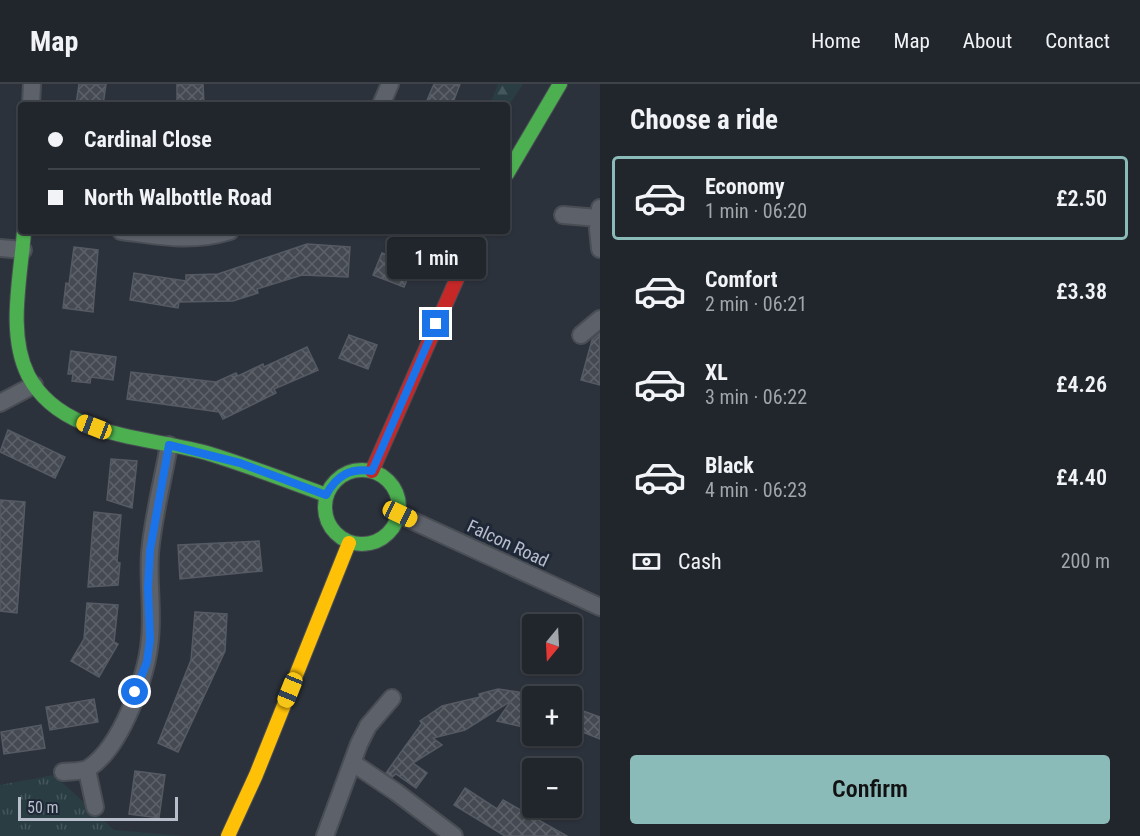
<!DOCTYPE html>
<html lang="en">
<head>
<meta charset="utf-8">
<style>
	:root { --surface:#21262d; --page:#2d3239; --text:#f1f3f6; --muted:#a2a5aa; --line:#3e4349; --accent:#8bbbb9 }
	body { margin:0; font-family:"Roboto Condensed",sans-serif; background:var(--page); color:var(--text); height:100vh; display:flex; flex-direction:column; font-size:22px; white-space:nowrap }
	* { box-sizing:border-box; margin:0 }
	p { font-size:20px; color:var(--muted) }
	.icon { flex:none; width:33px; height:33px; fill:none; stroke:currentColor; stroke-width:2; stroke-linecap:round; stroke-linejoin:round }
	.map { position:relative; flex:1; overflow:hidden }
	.side { display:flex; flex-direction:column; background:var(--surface); width:540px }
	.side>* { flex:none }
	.top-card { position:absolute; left:18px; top:18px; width:492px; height:132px; border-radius:6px; box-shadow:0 2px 4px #0004,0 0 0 2px var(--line); display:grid; align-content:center; height:132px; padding:0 30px; background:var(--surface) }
	.needle { width:39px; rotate:198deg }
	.tools { position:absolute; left:522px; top:530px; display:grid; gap:12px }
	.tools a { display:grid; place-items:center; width:60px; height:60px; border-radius:6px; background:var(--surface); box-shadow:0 2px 4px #0004,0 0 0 2px var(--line); font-size:30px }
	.scale { position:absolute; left:18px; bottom:15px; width:160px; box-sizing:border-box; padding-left:6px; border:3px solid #b8becc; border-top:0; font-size:16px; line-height:21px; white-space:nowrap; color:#b8becc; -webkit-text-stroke:4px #1f2837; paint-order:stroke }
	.end { position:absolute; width:27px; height:27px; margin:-14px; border:8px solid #1a73e8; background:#fff; box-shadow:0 0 0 3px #fff }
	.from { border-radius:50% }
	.bubble { position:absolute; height:42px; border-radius:6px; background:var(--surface); box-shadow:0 2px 4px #0004,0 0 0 2px var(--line); font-size:20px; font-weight:600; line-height:42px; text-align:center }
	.car { position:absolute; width:18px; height:36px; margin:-18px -9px; border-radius:8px; box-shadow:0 0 4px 2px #0007; background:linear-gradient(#f5c518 24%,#345 0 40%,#f5c518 0 76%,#345 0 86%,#f5c518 0) }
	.top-card b { display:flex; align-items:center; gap:21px; height:57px; font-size:22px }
	.top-card b+b { border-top:2px solid var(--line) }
	.top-card i { width:15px; height:15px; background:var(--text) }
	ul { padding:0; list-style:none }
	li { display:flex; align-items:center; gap:18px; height:84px; margin:0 12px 9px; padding:0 18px; border:3px solid transparent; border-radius:6px }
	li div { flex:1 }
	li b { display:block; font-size:22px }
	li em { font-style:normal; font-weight:600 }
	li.current { border-color:var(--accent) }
	li>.icon { width:54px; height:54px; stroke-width:1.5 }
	h2 { padding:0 30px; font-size:27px; line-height:72px }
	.pay { display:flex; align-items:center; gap:15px; height:66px; padding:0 30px; font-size:22px }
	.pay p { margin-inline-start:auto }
	.button { display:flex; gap:12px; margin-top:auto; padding:12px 30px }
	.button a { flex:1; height:69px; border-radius:6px; background:var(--accent); color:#111; font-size:24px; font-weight:600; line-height:69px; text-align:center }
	header { display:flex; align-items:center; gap:36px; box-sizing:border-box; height:84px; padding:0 30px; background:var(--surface); border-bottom:2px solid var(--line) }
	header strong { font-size:28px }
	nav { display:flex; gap:33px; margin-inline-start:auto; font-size:21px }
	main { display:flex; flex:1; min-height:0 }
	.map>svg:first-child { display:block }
</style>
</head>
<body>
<header>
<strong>Map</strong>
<nav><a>Home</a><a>Map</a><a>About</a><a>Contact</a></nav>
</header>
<main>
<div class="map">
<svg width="600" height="752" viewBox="0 0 600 752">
	<defs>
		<pattern id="grass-tufts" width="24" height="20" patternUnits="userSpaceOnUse" patternTransform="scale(1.5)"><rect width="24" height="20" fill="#293d42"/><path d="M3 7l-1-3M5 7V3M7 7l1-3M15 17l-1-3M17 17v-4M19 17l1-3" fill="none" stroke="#46575c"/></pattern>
		<pattern id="forest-firs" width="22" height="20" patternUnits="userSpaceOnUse" patternTransform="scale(1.5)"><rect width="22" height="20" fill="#293d42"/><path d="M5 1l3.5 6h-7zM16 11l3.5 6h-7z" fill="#46575c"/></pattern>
		<pattern id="building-cross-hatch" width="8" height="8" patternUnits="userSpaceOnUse" patternTransform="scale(1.5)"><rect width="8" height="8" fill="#454a52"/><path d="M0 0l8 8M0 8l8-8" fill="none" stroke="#5e626a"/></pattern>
	</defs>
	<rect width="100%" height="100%" fill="#2c323c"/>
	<path fill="url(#grass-tufts)" d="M54 691 114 746 184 752H0V701Z"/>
	<path fill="url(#forest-firs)" d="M498 0H523L507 24V21H490Z"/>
	<g fill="url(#building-cross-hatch)" stroke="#555a63" stroke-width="1.5">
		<path d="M79 0H106L103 21H76Z"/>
		<path d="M177 0H203L204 21H177Z"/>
		<path d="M434 0H460L452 21H425Z"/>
		<path d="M307 160 350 163 348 193 302 191 257 205 258 209 233 217 179 218 178 224 130 216 134 189 186 197V191L218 190Z"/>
		<path d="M74 163 98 166 93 228 63 224 66 199 69 200Z"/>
		<path d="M382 169 413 181 404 203 373 191Z"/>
		<path d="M600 249V301L581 296 592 256Z"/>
		<path d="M349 251 377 261 368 285 339 274Z"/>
		<path d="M307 263 318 286 274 305 276 309 223 335 219 328 127 315 131 288 216 298 236 289 238 292 263 280 264 283Z"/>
		<path d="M71 267 116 273 113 296 91 293 90 299 72 297 73 290H68Z"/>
		<path d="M8 346 65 373 55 394 0 368Z"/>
		<path d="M111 375 137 377 132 424 107 416Z"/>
		<path d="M0 416 25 418 17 529 0 527Z"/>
		<path d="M94 428 121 431 117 478 120 479 118 501 88 503Z"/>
		<path d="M259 457 262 487 180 495 178 461Z"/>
		<path d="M87 519 118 521 114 558 118 560 99 593 71 577 84 555Z"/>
		<path d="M195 528 227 530 225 567 178 668 158 659 191 576Z"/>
		<path d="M498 605 524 609 520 611 532 613V645L497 637 511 617 465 646 433 654 442 661 413 679 427 689 416 704 396 690 392 693 386 689 422 639 420 637 442 622 480 613 479 610Z"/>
		<path d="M94 615 98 638 50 646 46 623Z"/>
		<path d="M572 623 600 633V655L572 644Z"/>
		<path d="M41 641 45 664 4 670 1 648Z"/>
		<path d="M135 687 165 691 159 734 129 730Z"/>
		<path d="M465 704 497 725 503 716 567 752H505L454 721Z"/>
	</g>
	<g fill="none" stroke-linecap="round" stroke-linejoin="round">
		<defs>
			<g id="street">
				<path d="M31 21 32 0"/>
				<path d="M381 21 390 0"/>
				<path d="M600 124 598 145 600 165"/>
				<path d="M563 131 598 134"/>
				<path d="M121 147C161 152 191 159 230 147"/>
				<path d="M0 164 23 166"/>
				<path d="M581 251 600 235"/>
				<path d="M0 319 34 301"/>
				<path d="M400 431 600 523"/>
				<path d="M353 679 396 708 454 752"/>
				<path d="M87 686 95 723"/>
				<path d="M63 688C71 687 83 688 89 684 121 663 147 592 150 555 153 526 148 498 150 469 153 433 163 396 169 361"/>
				<path d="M325 752 359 660 368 642 392 614"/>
			</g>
			<g id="fast">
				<path d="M507 90 560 0"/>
				<path d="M24 147C21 192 7 249 28 291 61 355 150 352 210 370 249 382 288 397 326 411"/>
				<circle cx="362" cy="423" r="37"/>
			</g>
			<path id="slow" d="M228 752 256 691 349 459"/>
			<path id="jam" d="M372 387 478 147"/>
		</defs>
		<use href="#street" stroke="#494d54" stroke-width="20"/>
		<use href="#fast" stroke="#494d54" stroke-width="16"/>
		<use href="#slow" stroke="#494d54" stroke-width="16"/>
		<use href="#jam" stroke="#494d54" stroke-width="16"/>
		<use href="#street" stroke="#5d616a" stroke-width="16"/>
		<use href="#fast" stroke="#4caf50" stroke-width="14"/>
		<use href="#slow" stroke="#ffc107" stroke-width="14"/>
		<use href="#jam" stroke="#c62828" stroke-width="14"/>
	</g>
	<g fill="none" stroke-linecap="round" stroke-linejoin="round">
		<path stroke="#1a73e8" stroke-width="8" d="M135 608 147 578 150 555 148 504 150 466 169 361 240 379 326 411C337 391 350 384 372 387L436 240"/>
	</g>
	<g text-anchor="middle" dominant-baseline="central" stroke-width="6" stroke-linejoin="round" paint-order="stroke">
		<g font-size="18" fill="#b8becc" stroke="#1f2837">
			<text transform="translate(508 459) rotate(25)">Falcon Road</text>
		</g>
	</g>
</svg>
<div class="tools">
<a><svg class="needle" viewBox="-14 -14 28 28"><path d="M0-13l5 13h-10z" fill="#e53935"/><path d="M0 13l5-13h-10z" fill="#a2a5aa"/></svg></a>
<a>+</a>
<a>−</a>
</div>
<div class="scale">50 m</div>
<i class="end from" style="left:135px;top:608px"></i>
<i class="end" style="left:436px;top:240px"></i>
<div class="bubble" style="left:387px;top:153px;width:99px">1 min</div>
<i class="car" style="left:94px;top:343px;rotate:291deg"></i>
<i class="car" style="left:400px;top:430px;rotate:115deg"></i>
<i class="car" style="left:290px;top:606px;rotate:202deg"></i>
<div class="top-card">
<b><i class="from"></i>Cardinal Close</b>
<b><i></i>North Walbottle Road</b>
</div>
</div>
<section class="side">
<h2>Choose a ride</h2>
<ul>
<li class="current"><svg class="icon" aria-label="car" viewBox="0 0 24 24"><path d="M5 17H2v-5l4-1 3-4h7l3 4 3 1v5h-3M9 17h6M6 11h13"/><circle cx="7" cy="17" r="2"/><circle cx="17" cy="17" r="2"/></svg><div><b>Economy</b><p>1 min · 06:20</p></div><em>£2.50</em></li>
<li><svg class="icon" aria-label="car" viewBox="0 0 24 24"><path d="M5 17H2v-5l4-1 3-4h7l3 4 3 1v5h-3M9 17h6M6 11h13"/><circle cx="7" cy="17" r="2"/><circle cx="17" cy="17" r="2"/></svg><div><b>Comfort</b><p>2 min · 06:21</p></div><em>£3.38</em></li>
<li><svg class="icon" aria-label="car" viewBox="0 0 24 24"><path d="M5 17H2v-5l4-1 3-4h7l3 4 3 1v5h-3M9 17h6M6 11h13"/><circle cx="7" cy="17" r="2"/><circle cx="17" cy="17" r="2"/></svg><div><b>XL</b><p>3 min · 06:22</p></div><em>£4.26</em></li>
<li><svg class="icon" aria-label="car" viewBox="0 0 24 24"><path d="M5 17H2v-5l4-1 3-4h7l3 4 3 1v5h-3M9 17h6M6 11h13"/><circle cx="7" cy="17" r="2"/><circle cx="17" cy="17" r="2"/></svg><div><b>Black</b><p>4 min · 06:23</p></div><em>£4.40</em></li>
</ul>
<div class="pay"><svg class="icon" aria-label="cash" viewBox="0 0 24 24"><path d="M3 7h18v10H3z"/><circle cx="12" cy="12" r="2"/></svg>Cash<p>200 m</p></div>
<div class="button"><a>Confirm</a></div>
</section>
</main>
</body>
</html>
